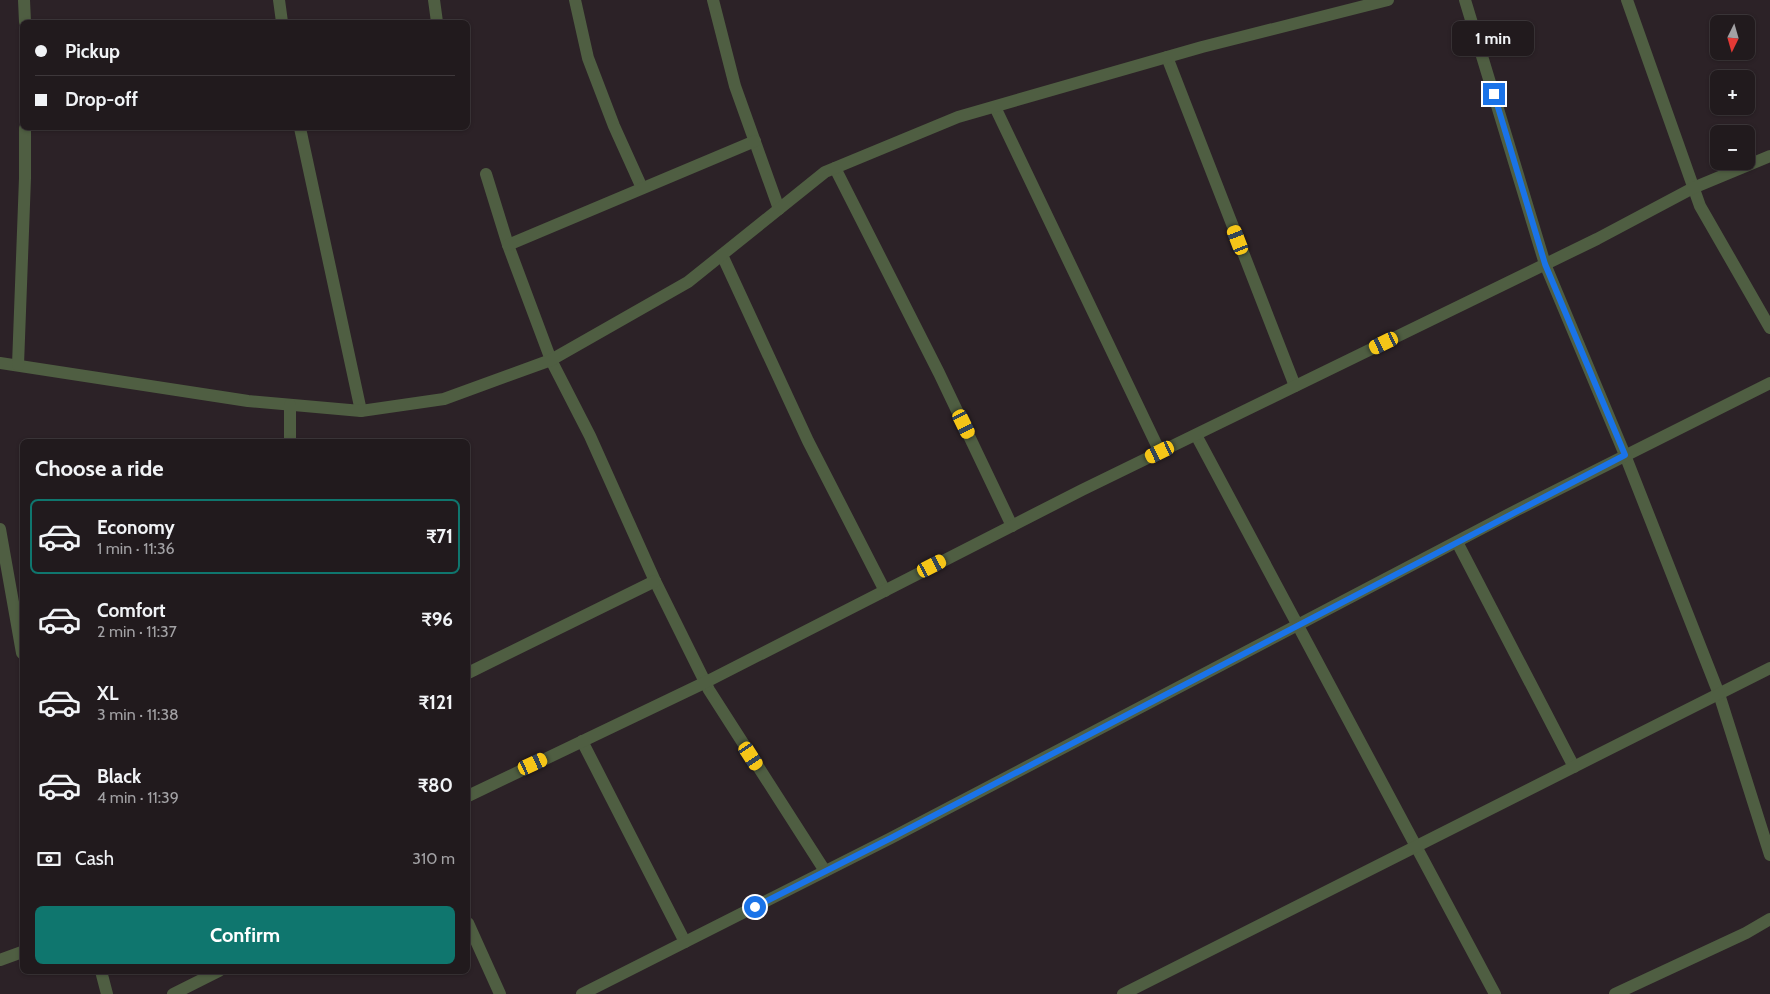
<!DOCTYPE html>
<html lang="en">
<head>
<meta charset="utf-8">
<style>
	:root { --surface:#211a1d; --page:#2d272a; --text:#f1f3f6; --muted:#a2a1a4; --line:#3e383b; --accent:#0f766e }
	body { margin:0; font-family:Cabin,sans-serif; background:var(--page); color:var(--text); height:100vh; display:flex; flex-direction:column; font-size:19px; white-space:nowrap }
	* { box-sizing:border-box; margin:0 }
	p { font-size:16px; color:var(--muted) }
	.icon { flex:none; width:28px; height:28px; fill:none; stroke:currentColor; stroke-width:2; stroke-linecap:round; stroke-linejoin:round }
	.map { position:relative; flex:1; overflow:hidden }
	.side { position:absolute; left:20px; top:439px; width:450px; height:535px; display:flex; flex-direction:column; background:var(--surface); border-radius:8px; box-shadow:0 1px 4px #0004,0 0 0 1px var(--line) }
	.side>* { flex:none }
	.banner { position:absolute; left:20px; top:20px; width:450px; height:110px; border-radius:8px; box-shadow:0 1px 4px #0004,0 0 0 1px var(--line); display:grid; align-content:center; height:110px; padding:0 15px; background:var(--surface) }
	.needle { width:32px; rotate:185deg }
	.buttons { position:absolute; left:1710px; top:15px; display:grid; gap:10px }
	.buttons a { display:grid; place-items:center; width:45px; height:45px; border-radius:8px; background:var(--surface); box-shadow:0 1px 4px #0004,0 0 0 1px var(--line); font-size:25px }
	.end { position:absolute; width:22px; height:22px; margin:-11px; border:6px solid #1a73e8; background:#fff; box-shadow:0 0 0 2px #fff }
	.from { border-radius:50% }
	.bubble { position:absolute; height:35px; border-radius:8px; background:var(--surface); box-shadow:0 1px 4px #0004,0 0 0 1px var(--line); font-size:16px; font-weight:800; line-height:35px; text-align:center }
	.car { position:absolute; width:15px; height:30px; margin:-15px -8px; border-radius:6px; box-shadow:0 0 4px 1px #0007; background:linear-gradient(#f5c518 24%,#345 0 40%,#f5c518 0 76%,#345 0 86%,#f5c518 0) }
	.banner b { display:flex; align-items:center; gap:18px; height:48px; font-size:19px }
	.banner b+b { border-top:1px solid var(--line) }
	.banner i { width:12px; height:12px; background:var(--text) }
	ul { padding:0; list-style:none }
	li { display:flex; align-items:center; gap:15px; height:75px; margin:0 10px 8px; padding:0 5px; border:2px solid transparent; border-radius:8px }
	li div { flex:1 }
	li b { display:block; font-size:19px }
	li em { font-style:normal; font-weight:800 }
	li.selected { border-color:var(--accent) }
	li>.icon { width:45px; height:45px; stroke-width:1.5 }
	h2 { padding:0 15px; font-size:22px; line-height:60px }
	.pay { display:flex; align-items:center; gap:12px; height:55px; padding:0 15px; font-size:19px }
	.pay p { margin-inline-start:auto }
	.cta { display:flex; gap:10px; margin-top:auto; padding:10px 15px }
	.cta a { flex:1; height:58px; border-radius:8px; background:var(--accent); color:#fff; font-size:20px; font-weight:800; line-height:58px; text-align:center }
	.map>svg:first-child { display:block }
</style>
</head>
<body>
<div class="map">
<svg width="1770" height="994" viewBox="0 0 1770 994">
	<rect width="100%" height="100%" fill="#2c2227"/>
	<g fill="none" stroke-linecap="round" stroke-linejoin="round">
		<g stroke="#4f5e42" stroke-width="12">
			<path d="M24 0 25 22"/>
			<path d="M279 0 282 22"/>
			<path d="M434 0 437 22"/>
			<path d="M575 0 588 58 614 126 642 188"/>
			<path d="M713 0 735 86 779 209"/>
			<path d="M1465 0 1545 264 1625 455 1719 694 1770 855"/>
			<path d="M1627 0 1700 206 1770 328"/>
			<path d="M1167 57 1295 386"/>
			<path d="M995 107 1160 452"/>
			<path d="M300 128 361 411"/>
			<path d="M835 168 939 373 1012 526"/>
			<path d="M486 174 508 245 551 360 590 436 655 581 709 690 825 871"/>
			<path d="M508 245 755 141"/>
			<path d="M722 255 808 441 885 591"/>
			<path d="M0 363 248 401 361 411 444 399 551 360 688 282 825 172 958 117 1202 47 1388 0"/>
			<path d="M18 365 25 178V128"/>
			<path d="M1196 435 1495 994"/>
			<path d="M290 441V405"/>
			<path d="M0 529 22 653"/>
			<path d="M1457 542 1574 767"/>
			<path d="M468 673 655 581"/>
			<path d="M582 741 685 942"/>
			<path d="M468 796 706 682 1082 490 1597 239 1693 188 1770 156"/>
			<path d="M468 923 500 994"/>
			<path d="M0 960 22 952"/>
			<path d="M101 971 107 994"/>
			<path d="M173 994 219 971"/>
			<path d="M582 994 891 838 1517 510 1770 383"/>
			<path d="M1123 994 1770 668"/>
			<path d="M1615 994 1746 933 1770 919"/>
		</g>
	</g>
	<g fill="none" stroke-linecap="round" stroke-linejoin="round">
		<path stroke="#1a73e8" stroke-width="6" d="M755 907 891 838 1625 455 1545 264 1494 94"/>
	</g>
</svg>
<div class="buttons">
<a><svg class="needle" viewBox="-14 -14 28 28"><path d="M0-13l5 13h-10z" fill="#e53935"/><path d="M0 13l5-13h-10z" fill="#a2a1a4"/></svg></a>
<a>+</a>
<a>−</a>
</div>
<i class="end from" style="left:755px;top:907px"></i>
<i class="end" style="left:1494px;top:94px"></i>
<div class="bubble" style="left:1452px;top:21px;width:82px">1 min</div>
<i class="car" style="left:1238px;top:240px;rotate:339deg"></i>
<i class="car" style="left:1384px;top:343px;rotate:244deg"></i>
<i class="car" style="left:964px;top:424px;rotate:154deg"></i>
<i class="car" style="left:1160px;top:452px;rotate:244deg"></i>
<i class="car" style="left:932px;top:566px;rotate:63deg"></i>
<i class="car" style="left:751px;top:756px;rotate:147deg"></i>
<i class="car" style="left:533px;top:764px;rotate:65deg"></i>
<div class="banner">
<b><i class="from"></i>Pickup</b>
<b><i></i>Drop-off</b>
</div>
<section class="side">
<h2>Choose a ride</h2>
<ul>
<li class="selected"><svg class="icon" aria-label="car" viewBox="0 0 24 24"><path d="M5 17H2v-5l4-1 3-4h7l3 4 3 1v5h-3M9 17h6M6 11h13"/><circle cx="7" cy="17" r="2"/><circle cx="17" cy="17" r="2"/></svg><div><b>Economy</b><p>1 min · 11:36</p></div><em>₹71</em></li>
<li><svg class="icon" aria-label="car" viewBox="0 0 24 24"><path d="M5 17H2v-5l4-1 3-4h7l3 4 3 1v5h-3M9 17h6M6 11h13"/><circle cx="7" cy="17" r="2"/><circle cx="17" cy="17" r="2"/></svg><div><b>Comfort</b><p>2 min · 11:37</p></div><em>₹96</em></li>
<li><svg class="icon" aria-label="car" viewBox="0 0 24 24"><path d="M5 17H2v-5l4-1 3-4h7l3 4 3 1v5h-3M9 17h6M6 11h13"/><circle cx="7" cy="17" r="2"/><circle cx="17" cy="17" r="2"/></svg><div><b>XL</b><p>3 min · 11:38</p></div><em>₹121</em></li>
<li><svg class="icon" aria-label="car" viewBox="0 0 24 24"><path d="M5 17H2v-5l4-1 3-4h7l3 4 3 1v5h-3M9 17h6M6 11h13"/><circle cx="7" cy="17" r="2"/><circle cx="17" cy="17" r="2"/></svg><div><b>Black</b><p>4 min · 11:39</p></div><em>₹80</em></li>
</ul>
<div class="pay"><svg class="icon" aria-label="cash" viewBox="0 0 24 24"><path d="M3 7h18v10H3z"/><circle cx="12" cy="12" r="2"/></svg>Cash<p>310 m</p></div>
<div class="cta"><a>Confirm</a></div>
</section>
</div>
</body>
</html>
